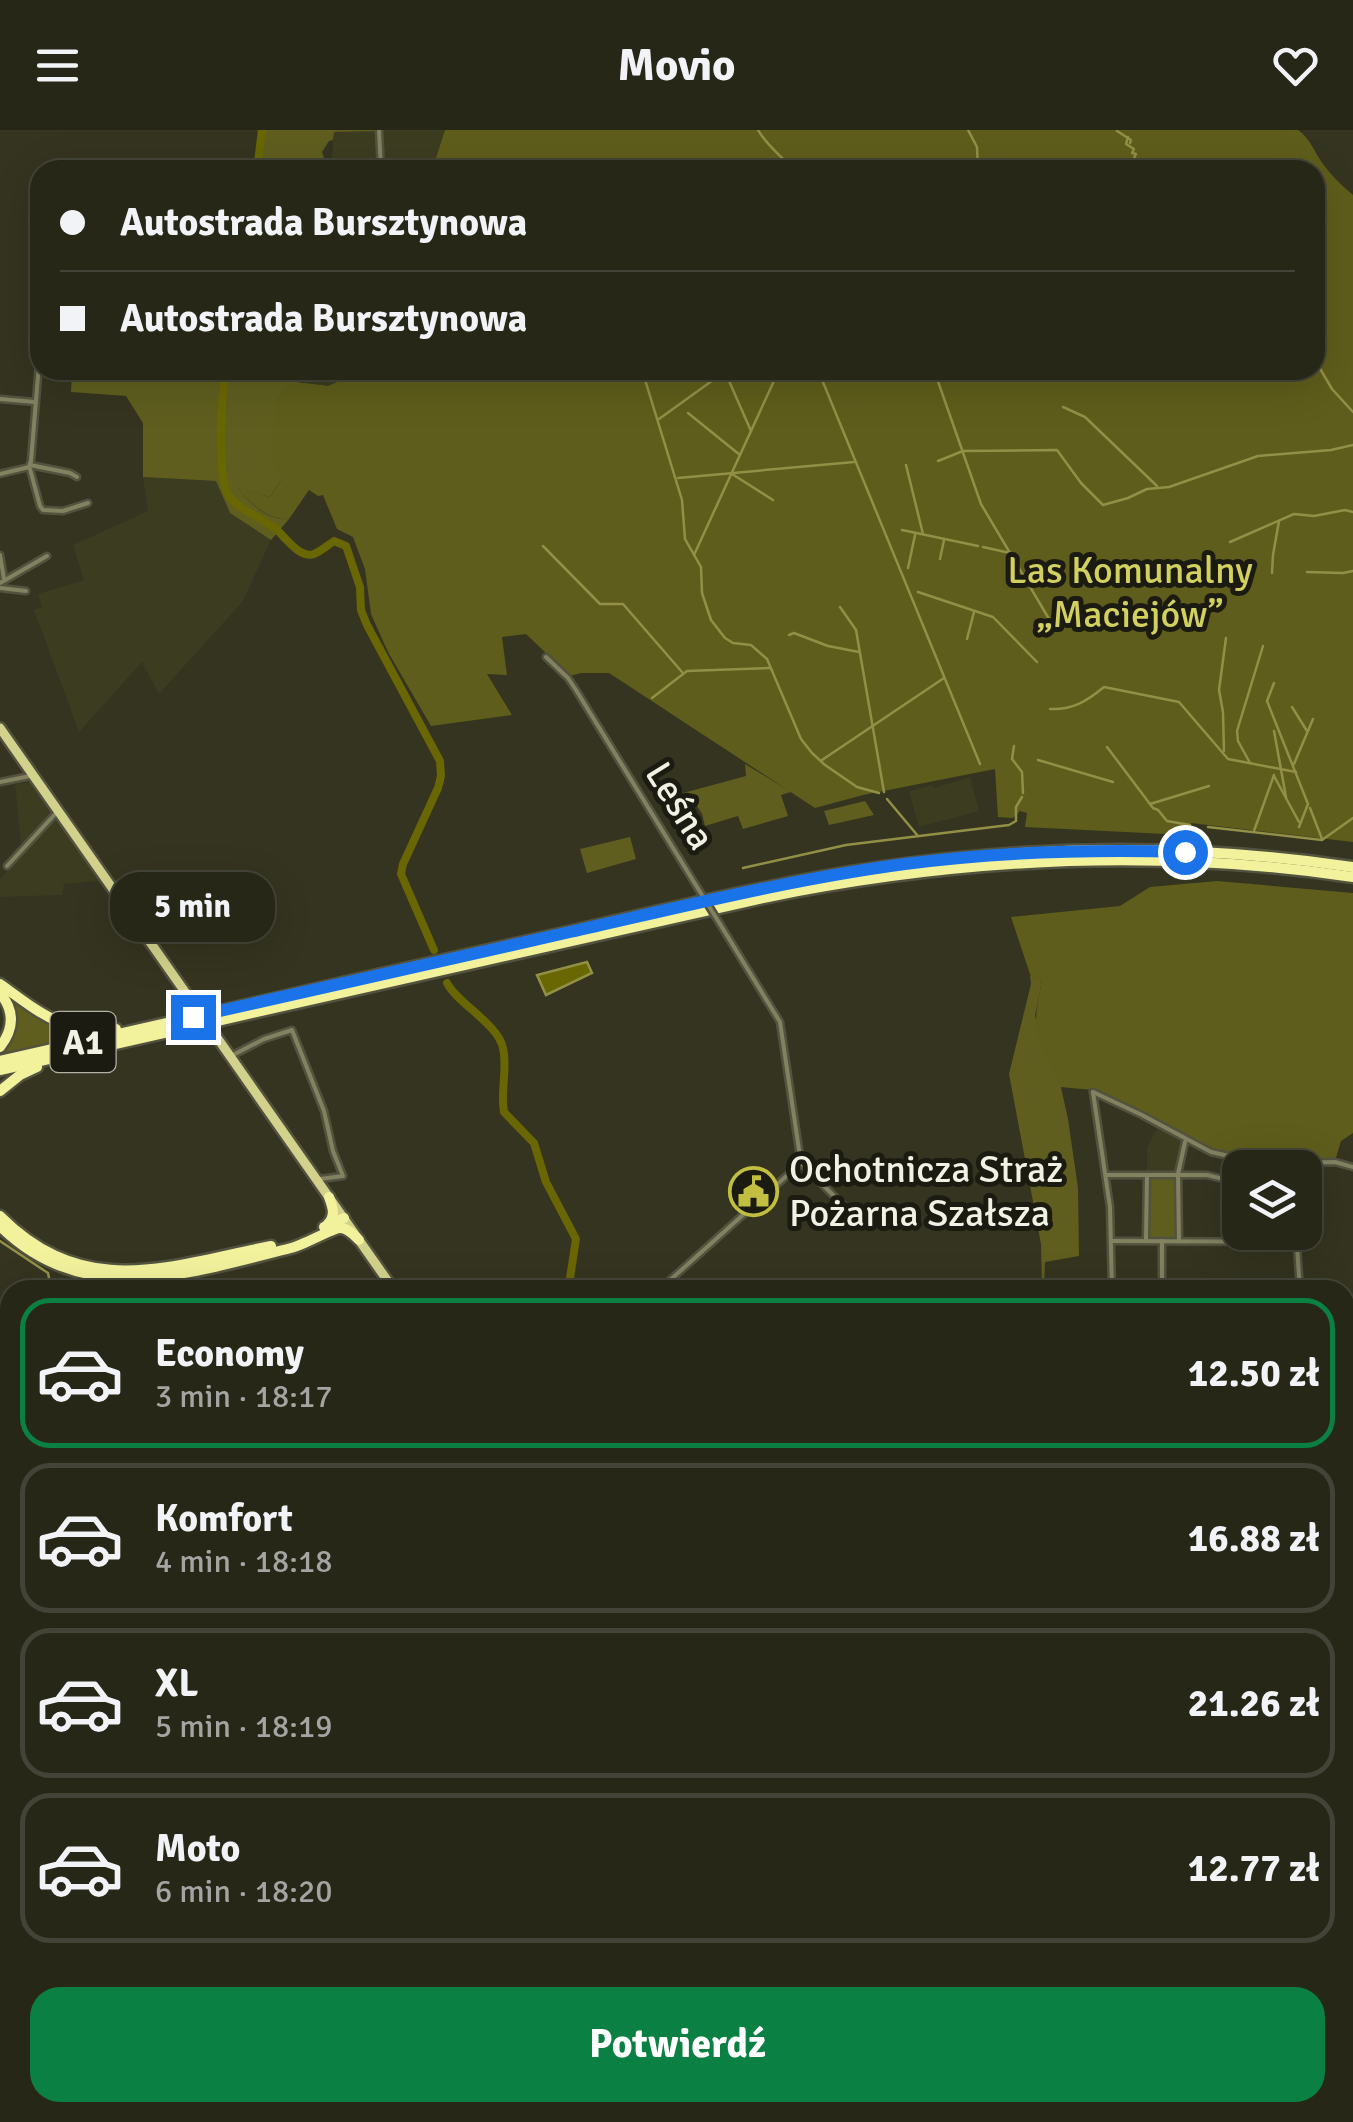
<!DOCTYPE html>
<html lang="pl">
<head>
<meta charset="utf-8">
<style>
	:root { --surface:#272718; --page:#2f2f21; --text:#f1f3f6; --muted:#a4a5a2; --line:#434437; --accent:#0b8043 }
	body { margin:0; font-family:Signika,sans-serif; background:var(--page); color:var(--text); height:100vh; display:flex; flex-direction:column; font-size:38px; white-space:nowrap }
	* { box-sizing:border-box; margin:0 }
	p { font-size:32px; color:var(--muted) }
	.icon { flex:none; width:55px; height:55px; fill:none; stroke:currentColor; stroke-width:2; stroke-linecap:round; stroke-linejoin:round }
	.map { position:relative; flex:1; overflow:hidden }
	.drawer { position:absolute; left:0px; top:1150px; width:1355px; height:842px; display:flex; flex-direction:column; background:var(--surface); border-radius:30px 30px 0 0; box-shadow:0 10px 40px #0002,0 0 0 2px var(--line) }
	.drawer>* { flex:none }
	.banner { position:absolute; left:30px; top:30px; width:1295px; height:220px; border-radius:30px; box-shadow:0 10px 40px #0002,0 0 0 2px var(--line); display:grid; align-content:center; height:220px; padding:0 30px; background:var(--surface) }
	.buttons { position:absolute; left:1222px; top:1020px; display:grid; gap:20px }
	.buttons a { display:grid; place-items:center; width:100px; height:100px; border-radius:20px; background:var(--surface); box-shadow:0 10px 40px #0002,0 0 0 2px var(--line); font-size:50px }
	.end { position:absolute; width:45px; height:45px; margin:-22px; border:12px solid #1a73e8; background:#fff; box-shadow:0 0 0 5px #fff }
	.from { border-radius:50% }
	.bubble { position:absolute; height:70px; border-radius:30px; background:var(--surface); box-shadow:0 10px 40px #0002,0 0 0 2px var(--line); font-size:32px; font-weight:800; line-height:70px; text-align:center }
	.banner b { display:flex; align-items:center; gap:35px; height:95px; font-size:38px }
	.banner b+b { border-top:2px solid var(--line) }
	.banner i { width:25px; height:25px; background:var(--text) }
	ul { padding:18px 0 0; list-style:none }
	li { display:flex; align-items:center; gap:30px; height:150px; margin:0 20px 15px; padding:0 10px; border:5px solid var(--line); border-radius:30px }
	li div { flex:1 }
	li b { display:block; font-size:38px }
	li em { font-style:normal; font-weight:800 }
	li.active { border-color:var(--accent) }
	li>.icon { width:90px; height:90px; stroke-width:1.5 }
	.primary-button { display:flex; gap:20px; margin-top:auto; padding:20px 30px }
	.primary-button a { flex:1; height:115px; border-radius:30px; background:var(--accent); color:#fff; font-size:40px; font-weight:800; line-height:115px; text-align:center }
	header { display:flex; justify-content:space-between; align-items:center; height:130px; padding:0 30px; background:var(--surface); font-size:45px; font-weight:800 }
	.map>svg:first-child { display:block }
</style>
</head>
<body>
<header><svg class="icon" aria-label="menu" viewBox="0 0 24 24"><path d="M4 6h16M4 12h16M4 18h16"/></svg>Movio<svg class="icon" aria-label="heart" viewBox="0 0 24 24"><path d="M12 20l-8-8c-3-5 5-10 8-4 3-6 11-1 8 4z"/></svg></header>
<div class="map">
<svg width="1353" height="1992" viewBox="0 0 1353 1992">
	<rect width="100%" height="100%" fill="#343420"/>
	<g fill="#3c3c21">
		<path d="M388 0H445L432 40H331L334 2Z"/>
		<path d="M237 240H340L337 252 328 256 236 245Z"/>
		<path d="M143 347 216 351 230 383 271 410 243 471 159 564 142 532 79 602 34 480 42 477 38 464 84 450 73 415 148 381Z"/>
		<path d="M970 647 979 681 919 697 909 661 932 655 934 658Z"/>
		<path d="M30 652 51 682 21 714 15 654Z"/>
		<path d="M56 687 99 751 64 754 62 765 0 767V749Z"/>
		<path d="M1159 995 1184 1009 1178 1042 1147 1043V1017Z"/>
	</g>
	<g fill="#5f5e1f">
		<path d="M263 0H376V1L334 2 333 10 329 11 322 22 325 31 322 35 284 37 283 40H258Z"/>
		<path d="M72 240H237V245L328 256H288L277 271 281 350 270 367 238 358C250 374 268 391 289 389L271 410 230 383 216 351 143 347V293L126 266 71 262Z"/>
		<path d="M745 634 791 662 781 665 788 686 743 699 738 686 705 696 702 684 690 665 684 666 683 663 746 646Z"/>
		<path d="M865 671 874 685 829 695 824 681Z"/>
		<path d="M630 707 636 729 587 743 580 719Z"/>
		<path d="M1030 846 1042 850 1035 886 1049 933 1058 944 1068 989 1078 1058 1079 1126 1045 1132 1044 1160H1042L1041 1114 1009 944 1031 854Z"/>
		<path d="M0 860 93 904 0 925V920L12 902Z"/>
		<path d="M1178 1044 1179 1111H1146L1147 1045Z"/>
		<path d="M1345 1552 1353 1553V1659L1345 1657Z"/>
	</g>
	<g fill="#5e5d1b">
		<path d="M445 0H1298C1311 9 1314 22 1323 34 1332 46 1342 56 1353 65V712L1191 693 1185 705 1025 697 1027 683 1020 681 1013 688 998 687 995 639 863 665 815 678 609 543H581L570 546 526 504 502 507 507 545 487 544 512 585 431 596 388 522 371 484 365 439 353 407 337 399 323 365 318 366 309 360 289 389C269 391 249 373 237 357L270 367 281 350 273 325 274 298 277 271 290 252 328 256 337 252 340 240H1315V40H432Z"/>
		<path d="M1217 751 1353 763V1003L1341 1011 1335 1031 1265 1034 1211 1022 1159 995 1143 983 1093 960 1060 957C1058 945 1052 939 1046 928 1031 900 1036 880 1042 850L1031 847 1011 787 1120 776 1150 757Z"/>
		<path d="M10 1572V1654L0 1684V1576Z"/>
		<path d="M0 1722 10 1727V1982H567L588 1992H0Z"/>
	</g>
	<path fill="#696703" stroke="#929046" stroke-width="2.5" d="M587 832 592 843 546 865 537 845Z"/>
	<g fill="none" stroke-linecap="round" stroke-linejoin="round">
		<g stroke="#929046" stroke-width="2.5">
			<path d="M758 0C765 13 783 29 795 40"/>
			<path d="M968 0 977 17 978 40"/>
			<path d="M1117 1 1131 10 1130 13"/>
			<path d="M1128 7 1126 14 1134 19 1132 23 1136 24 1134 28 1137 31 1134 33 1140 40"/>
			<path d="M1315 230 1332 259 1353 282"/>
			<path d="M642 240 682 370 685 409 701 437 702 463 711 490 725 508 733 513 751 515 767 529 801 609 812 623 825 635 857 657 879 663"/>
			<path d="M766 240 775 249"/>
			<path d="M818 240 980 634"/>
			<path d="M934 240 981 374 1052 494"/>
			<path d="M726 244 751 301"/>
			<path d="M1063 277 1085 287 1157 356"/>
			<path d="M688 283 740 325"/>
			<path d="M659 289 727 240"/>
			<path d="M938 331 963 321 1057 320 1081 353 1103 375 1128 368 1147 359 1169 357 1258 326 1331 320 1353 315"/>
			<path d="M906 335 923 404"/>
			<path d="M732 344 773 370"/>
			<path d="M678 348 854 332"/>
			<path d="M902 400 978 416"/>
			<path d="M1230 412 1294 384 1314 386 1345 380 1353 382"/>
			<path d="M543 416 600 474H623L682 542"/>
			<path d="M983 417 1010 423"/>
			<path d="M694 425 779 240"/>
			<path d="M940 429 944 410"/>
			<path d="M908 438 915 405"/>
			<path d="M1307 442 1343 443 1353 441"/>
			<path d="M1272 443 1273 425 1279 391"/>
			<path d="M918 462 993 487 1037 532"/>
			<path d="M840 477 856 500 884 662"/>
			<path d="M789 505 794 503 828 516 859 522"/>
			<path d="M967 509 974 482"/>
			<path d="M1274 553 1267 571 1308 674 1299 697"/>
			<path d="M652 568 687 541 770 538"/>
			<path d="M1292 577 1307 601"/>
			<path d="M1050 579C1073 580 1087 571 1104 557L1179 572 1228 629 1296 642"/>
			<path d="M1274 601 1286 667"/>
			<path d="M1014 616 1012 629 1022 642 1023 663"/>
			<path d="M1107 617 1153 678 1158 680 1167 691 1190 695"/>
			<path d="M1224 621 1223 582 1219 560 1226 508"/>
			<path d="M822 630 944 548"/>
			<path d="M1038 630 1113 652"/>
			<path d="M1250 633 1238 611 1237 601 1263 516"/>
			<path d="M1294 634 1313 589"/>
			<path d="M1274 646 1299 692"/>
			<path d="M887 669 918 706"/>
			<path d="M1150 674 1209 656"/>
			<path d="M1310 678 1322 709"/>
			<path d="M1208 697 1322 710 1353 688"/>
			<path d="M1254 701 1274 645"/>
			<path d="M743 738 846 715 1009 695 1016 691V677L1022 667"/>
			<path d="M0 1111 48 1143 49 1148"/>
			<path d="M47 1160 48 1152"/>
			<path d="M1345 1430 1347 1425"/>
			<path d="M0 1562 10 1555"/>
			<path d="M0 1655 10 1587"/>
			<path d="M318 1982V1992"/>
			<path d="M304 1992 305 1982"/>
			<path d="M631 1992 643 1982"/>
		</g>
		<g stroke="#696703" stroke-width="8">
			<path d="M257 40 262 0"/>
			<path d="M226 240C222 264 214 353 232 370 245 382 263 389 277 400 286 408 300 429 314 424 321 421 328 415 334 411L346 416 360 457 361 480 367 495 440 631 441 646 438 658 403 734 401 744 434 820"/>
			<path d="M447 853C457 873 498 894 503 918 508 939 500 961 504 982L534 1013 546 1052 576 1109 570 1148 577 1160"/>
			<path d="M1345 1392H1353"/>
		</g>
		<defs>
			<g id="minor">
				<path d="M379 0 381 40"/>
				<path d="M0 269 35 272"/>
				<path d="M30 335 70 343 77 347"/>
				<path d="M30 339 40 376 43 380 63 381 88 373"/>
				<path d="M0 344 29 337 31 331 40 222"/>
				<path d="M0 425 4 449"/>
				<path d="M0 453 47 426"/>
				<path d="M0 458 26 461"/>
				<path d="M546 527 568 548 576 560 697 757"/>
				<path d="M0 652 30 646"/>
				<path d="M7 736 58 681"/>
				<path d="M720 794 780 892 801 1033"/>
				<path d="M231 926 264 909 292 900 324 981 333 1021 343 1046 320 1049"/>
				<path d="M1093 962 1142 985 1211 1022 1265 1034 1335 1032 1353 1037"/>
				<path d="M1093 962 1110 1077 1112 1160"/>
				<path d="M801 1033 863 1095"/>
				<path d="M1106 1045H1207L1240 1053"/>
				<path d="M1296 1102 1300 1160"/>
				<path d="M1146 1110 1147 1045"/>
				<path d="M1112 1111 1296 1112"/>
				<path d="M1162 1111V1160"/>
				<path d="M1179 1111 1178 1044 1185 1012"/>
				<path d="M659 1160 801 1033"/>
				<path d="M1345 1335 1353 1337"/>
				<path d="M1345 1457H1353"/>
				<path d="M1345 1487H1353"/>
				<path d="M1345 1535 1353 1544"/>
				<path d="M1345 1549H1353"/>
				<path d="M1345 1708 1353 1710"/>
				<path d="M1345 1732 1353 1734"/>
				<path d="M1345 1908 1353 1894"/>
				<path d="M1345 1923 1353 1925"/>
				<path d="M720 1982 744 1992"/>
				<path d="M858 1982 874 1992"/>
				<path d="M1044 1982 1112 1992"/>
				<path d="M666 1991 669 1992"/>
				<path d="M687 1992 691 1982"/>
				<path d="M824 1992 829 1982"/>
				<path d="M890 1992 896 1982"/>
				<path d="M1003 1992 1005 1982"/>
				<path d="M1299 1992 1305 1982"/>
			</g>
			<path id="tertiary" d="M0 1317H10"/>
			<g id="primary">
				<path d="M0 598 394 1160"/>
				<path d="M1345 1791 1353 1795"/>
			</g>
			<g id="motorway">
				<path d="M0 854C39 882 64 905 116 899"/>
				<path d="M0 863C15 881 14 899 0 917"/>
				<path d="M212 883C332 855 453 828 573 801 674 778 775 753 877 738 1034 715 1196 714 1353 737"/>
				<path d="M217 891 763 768C958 728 1156 718 1353 747"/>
				<path d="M0 931 193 887"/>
				<path d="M0 940 199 895"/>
				<path d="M0 961 20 945 37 937"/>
				<path d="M0 1086C85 1171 168 1136 271 1116"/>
				<path d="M327 1095C336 1086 333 1078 329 1067"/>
				<path d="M0 1096C84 1180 191 1143 291 1118 304 1115 333 1098 340 1098 348 1098 354 1105 359 1110"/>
				<path d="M324 1097 344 1088"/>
			</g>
		</defs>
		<use href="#minor" stroke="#52523f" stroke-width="9"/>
		<use href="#tertiary" stroke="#52523f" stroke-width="11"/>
		<use href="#primary" stroke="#52523f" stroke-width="14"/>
		<use href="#motorway" stroke="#52523f" stroke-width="15"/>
		<use href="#minor" stroke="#828261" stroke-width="4"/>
		<use href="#tertiary" stroke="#828261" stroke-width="6"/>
		<use href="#primary" stroke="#d2d28c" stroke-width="9"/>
		<use href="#motorway" stroke="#f2f19c" stroke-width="10"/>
		<defs>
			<path id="minor-bridge" d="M697 757 720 794"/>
			<g id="motorway-bridge">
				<path d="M193 887 212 883"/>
				<path d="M199 895 217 891"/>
			</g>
		</defs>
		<use href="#minor-bridge" stroke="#52523f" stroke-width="9" stroke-linecap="butt"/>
		<use href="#motorway-bridge" stroke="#52523f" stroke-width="15" stroke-linecap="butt"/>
		<use href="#minor-bridge" stroke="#828261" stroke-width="4"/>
		<use href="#motorway-bridge" stroke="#f2f19c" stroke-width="10"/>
	</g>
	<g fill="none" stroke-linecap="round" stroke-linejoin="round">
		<path stroke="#1a73e8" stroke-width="12" d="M193 887C319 858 445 830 570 802 681 777 792 749 905 734 998 722 1091 719 1185 722"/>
	</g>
	<defs>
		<symbol id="civic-ring" viewBox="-11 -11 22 22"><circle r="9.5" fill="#1b1b12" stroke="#c1be40" stroke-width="1.5"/><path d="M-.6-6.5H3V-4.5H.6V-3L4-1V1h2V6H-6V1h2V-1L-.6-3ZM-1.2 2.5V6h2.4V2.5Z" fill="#c1be40"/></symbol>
	</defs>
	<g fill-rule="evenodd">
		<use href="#civic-ring" x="726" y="1034" width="55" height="55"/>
	</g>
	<g text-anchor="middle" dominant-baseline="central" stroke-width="10" stroke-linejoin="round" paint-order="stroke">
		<rect fill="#1b1b12" stroke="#b1b1a5" stroke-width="2.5" x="50.5" y="882" width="65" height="60" rx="8"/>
		<g font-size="35" font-weight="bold" fill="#f1f1e4">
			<text x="83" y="912">A1</text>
		</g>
		<g font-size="38" fill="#d2d05e" stroke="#1b1b12">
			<text x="1130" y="440">Las Komunalny<tspan x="1130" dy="44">„Maciejów”</tspan></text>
		</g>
		<g font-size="38" fill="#f1f1e4" stroke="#1b1b12">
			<text transform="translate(680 676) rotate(58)">Leśna</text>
		</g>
		<g font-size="38" fill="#f1f1e4" stroke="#1b1b12" text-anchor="start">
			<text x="789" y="1039">Ochotnicza Straż<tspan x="789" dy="44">Pożarna Szałsza</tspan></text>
		</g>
	</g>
</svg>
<div class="buttons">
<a><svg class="icon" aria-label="layers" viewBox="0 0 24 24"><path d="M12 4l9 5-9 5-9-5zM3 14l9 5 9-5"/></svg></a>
</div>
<i class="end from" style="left:1185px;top:722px"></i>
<i class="end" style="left:193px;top:887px"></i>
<div class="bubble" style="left:110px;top:742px;width:165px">5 min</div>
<div class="banner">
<b><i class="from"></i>Autostrada Bursztynowa</b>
<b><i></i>Autostrada Bursztynowa</b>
</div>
<section class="drawer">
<ul>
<li class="active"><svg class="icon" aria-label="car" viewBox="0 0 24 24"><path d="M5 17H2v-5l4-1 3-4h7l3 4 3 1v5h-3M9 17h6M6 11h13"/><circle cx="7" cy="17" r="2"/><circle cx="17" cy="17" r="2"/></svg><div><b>Economy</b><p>3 min · 18:17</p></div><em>12.50 zł</em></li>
<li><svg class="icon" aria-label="car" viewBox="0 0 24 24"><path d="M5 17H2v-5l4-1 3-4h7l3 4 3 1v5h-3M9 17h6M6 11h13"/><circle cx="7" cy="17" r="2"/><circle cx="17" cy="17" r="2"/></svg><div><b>Komfort</b><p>4 min · 18:18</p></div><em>16.88 zł</em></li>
<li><svg class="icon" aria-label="car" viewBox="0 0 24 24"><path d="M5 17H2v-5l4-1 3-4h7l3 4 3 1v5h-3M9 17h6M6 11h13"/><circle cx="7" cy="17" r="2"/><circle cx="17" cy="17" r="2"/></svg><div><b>XL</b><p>5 min · 18:19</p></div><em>21.26 zł</em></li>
<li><svg class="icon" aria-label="car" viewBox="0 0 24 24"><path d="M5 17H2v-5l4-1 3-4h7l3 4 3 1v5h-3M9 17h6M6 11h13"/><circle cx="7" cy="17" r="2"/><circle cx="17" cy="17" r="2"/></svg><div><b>Moto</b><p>6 min · 18:20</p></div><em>12.77 zł</em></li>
</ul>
<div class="primary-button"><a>Potwierdź</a></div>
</section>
</div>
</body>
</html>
